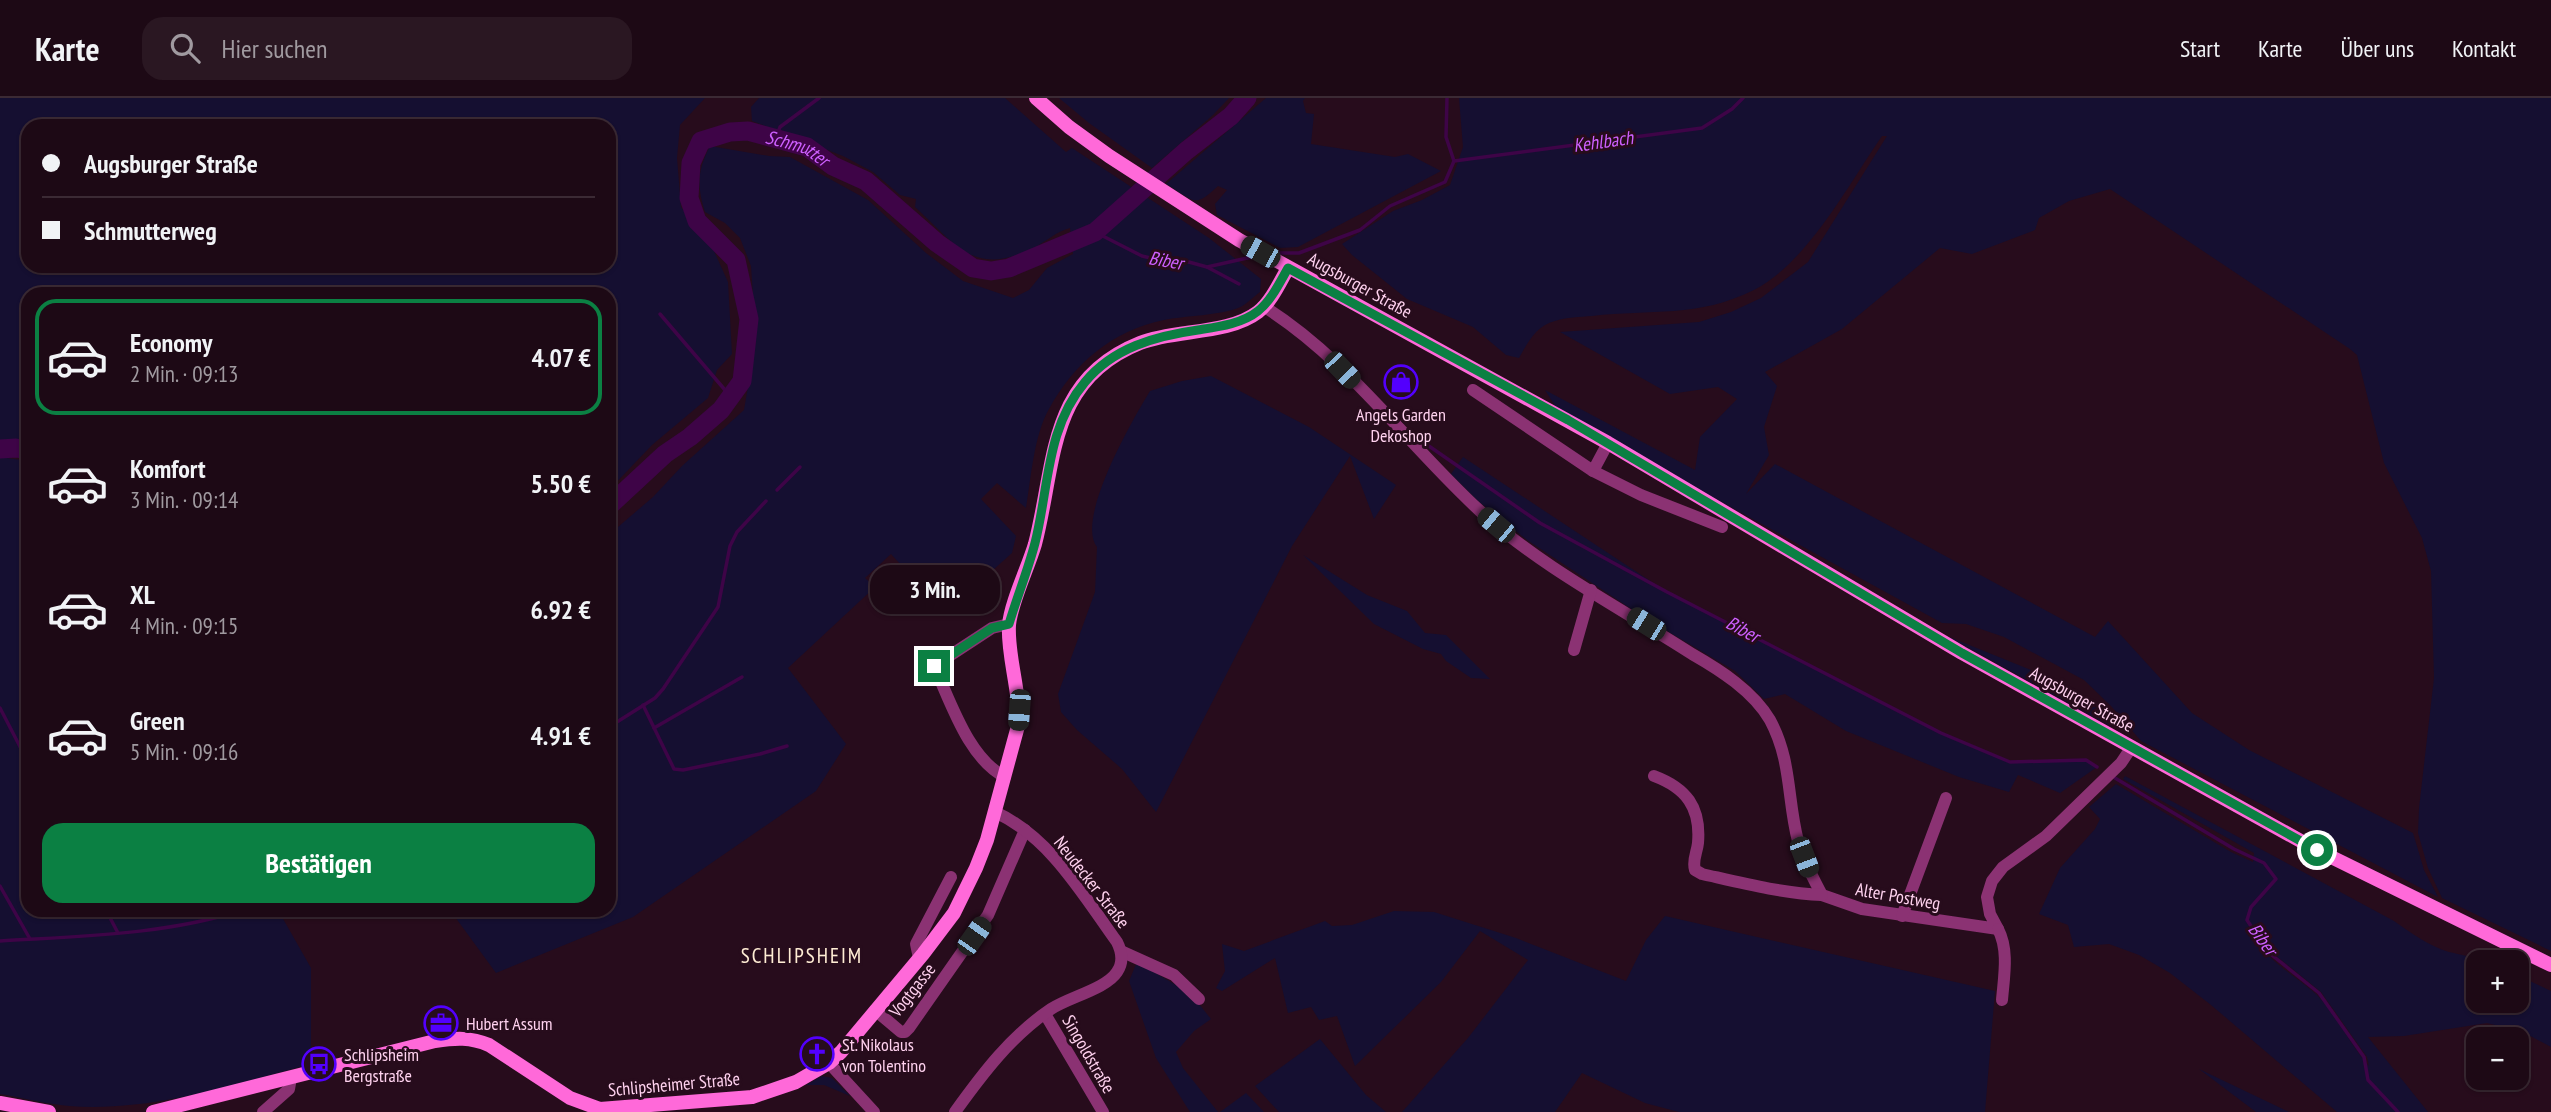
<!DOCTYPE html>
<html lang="de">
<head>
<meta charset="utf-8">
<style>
	:root { --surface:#1d0915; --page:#2a1722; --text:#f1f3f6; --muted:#a09aa0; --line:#3b2a34; --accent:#0b8043 }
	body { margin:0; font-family:"PT Sans Narrow",sans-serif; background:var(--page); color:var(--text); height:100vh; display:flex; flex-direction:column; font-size:26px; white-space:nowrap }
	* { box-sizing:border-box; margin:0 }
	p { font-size:23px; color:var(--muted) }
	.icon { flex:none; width:38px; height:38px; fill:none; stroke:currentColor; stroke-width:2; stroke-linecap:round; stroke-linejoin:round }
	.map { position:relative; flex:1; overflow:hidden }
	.drawer { position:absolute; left:21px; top:189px; width:595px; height:630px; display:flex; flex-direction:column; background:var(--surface); border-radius:21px; box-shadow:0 2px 5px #0004,0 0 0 2px var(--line) }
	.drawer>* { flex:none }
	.guide { position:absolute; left:21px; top:21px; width:595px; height:154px; border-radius:21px; box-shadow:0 2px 5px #0004,0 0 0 2px var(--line); display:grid; align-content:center; height:154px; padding:0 21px; background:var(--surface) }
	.controls { position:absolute; left:2466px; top:852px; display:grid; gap:14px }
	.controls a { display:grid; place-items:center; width:63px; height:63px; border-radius:14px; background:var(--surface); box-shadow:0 2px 5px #0004,0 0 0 2px var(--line); font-size:35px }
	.end { position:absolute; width:32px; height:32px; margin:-16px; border:9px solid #0b8043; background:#fff; box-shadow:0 0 0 4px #fff }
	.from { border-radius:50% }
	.bubble { position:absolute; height:49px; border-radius:21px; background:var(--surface); box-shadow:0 2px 5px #0004,0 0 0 2px var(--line); font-size:23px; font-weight:700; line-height:49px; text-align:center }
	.car { position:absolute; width:21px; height:42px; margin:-21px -10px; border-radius:9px; box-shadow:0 0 5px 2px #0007; background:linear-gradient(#222 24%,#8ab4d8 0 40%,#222 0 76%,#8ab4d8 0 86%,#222 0) }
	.guide b { display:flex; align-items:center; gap:24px; height:66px; font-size:26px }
	.guide b+b { border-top:2px solid var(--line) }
	.guide i { width:18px; height:18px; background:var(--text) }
	ul { padding:12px 0 0; list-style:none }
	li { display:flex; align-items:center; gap:21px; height:116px; margin:0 14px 10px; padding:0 7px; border:4px solid transparent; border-radius:21px }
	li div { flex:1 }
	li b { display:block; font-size:26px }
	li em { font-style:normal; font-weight:700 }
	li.current { border-color:var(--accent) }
	li>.icon { width:63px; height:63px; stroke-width:1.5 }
	.action { display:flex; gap:14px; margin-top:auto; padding:14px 21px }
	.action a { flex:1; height:80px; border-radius:21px; background:var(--accent); color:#fff; font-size:28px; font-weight:700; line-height:80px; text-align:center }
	header { display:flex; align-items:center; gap:42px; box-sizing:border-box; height:98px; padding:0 35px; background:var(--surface); border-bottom:2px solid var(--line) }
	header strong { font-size:33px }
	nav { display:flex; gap:38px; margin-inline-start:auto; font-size:24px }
	.search { width:490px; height:63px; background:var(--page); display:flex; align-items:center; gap:18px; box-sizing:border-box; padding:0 24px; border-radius:21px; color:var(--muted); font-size:26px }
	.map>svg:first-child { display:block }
</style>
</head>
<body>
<header>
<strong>Karte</strong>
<div class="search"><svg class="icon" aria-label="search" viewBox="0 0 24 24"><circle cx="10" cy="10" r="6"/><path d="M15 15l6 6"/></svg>Hier suchen</div>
<nav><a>Start</a><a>Karte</a><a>Über uns</a><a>Kontakt</a></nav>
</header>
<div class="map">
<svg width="2551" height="1014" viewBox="0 0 2551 1014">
	<rect width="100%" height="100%" fill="#270c1c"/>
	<g fill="#150f31" fill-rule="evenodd">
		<path d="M0 0H705L680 27 677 60 681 109 714 153 728 184 732 256 717 272 708 300 652 347 609 392V308L611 303 609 294V196H28V344L0 345ZM609 28V168H28V28Z"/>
		<path d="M759 0H1005L1066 54 1072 50 1209 140 1261 181 1260 194C1253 199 1246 207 1238 210 1222 217 1183 218 1164 222 1112 233 1074 265 1049 311 1034 337 1031 380 1026 410L997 385 981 401 1016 438 1012 455 945 515 891 456 865 480 875 489 788 570 846 646 816 693 633 819 496 875 450 812H609V430L618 429 653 399 682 368 744 312 756 242 751 168 740 140 725 125 705 114C697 88 697 73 710 48L769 58 790 59 868 102 926 155 963 183 1013 200 1029 192 1047 170 1073 156 1070 130C1055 134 1046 144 1032 151 972 179 956 146 915 109L916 101 900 97 873 74 843 58 752 23 751 9Z"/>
		<path d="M1059 0H1229L1213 17 1152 70 1089 25Z"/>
		<path d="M1266 0H1305L1303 3 1306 15 1314 16 1311 46 1395 59 1408 56 1441 73 1298 149 1280 150 1217 117 1215 106 1227 92 1218 88C1193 112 1194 102 1166 86Z"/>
		<path d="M1459 0H2551V853L2442 800 2428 770 2418 735 2419 710 2434 580 2431 473 2422 440 2384 365 2357 257 2350 251 2110 91 2069 103 2039 120 2035 132 1972 156 1940 150 1842 231 1765 274 1777 288 1764 329 1769 357 1746 396 1775 366 2095 539 2108 523 2192 615 2249 652 2413 735 2424 772 2438 799 2141 643 2111 608 2084 582 2004 539 1966 526 1942 525 1665 373 1555 308 1545 292 1695 372 1700 339 1737 301 1718 289 1670 296 1560 234 1699 224 1731 214 1761 200 1808 164 1887 38H1882C1848 87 1808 164 1754 192 1698 220 1651 211 1592 218 1580 219 1566 219 1555 223 1536 228 1528 244 1519 260L1506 257 1473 229 1407 201 1352 157 1342 146 1393 113 1422 102 1450 87 1463 49Z"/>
		<path d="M1211 278 1309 329 1396 387 1374 421 1350 358 1292 448 1156 714 1122 671 1077 632 1061 614 1058 596 1095 494 1097 449C1075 421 1133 321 1150 293L1182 283Z"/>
		<path d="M0 359 28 363V812H278L311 870V960L300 969C225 989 147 1014 69 1008 46 1006 23 1000 0 996Z"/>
		<path d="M1463 359 1667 494 1941 635 2010 664 2086 662 2097 669 2060 695 2018 677 2009 694 1959 679 1846 633 1785 596 1764 601 1735 573 1645 520 1527 442 1478 403 1451 376Z"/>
		<path d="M1303 457 1367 497 1407 513 1425 535 1446 537 1490 581 1471 580 1446 563 1441 556 1423 551 1374 526Z"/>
		<path d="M1947 538 2036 574 2083 599 2103 615 2112 629Z"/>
		<path d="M2125 678 2394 823C2411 835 2429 848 2449 854 2462 857 2474 859 2487 864H2478V903H2516L2517 877 2551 893V949L2523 934 2487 925 2404 938 2368 939 2428 1014H2337L2211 907 2170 875 2139 857 2109 846 2074 849 2068 827 2039 816 2060 770 2095 731 2100 721 2089 709 2116 686 2231 754 2253 764 2254 755 2123 681ZM2253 828 2270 853 2321 894 2367 959 2369 968C2350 947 2338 918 2318 898 2299 879 2253 856 2253 828Z"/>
		<path d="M1394 813 1434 814 1516 840 1626 883 1646 842 1665 818 1995 893 1985 1014H1679L1645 1005 1582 975 1555 1014H1402L1468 940 1528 862 1480 833 1441 884 1355 968 1337 918 1319 922 1311 909 1288 915 1275 860 1222 893 1216 890 1225 873 1222 846 1244 853 1325 823 1332 828 1352 827Z"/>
		<path d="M1137 864 1191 896 1211 921 1194 933 1176 954 1183 970 1218 1014H1190L1156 960 1129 883Z"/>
		<path d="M1320 941 1366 997 1386 1014H1279L1255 988Z"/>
		<path d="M2199 971 2289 1014H2256Z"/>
		<path d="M822 978 832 980 850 998 824 987H806Z"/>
		<path d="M1246 995 1264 1014H1220Z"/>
	</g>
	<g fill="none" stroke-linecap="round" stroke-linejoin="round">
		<g stroke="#3e0447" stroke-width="3.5">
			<path d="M1447 0 1446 39 1454 63"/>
			<path d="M776 40 780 29 819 0"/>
			<path d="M1095 134 1142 158 1167 164 1178 161 1207 169 1239 186"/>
			<path d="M1271 155H1299L1360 132 1390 108 1445 84 1454 63 1702 30 1732 11 1743 0"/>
			<path d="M1207 169 1256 158"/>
			<path d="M660 216 731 299"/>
			<path d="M1413 337 1540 425 1667 494 1941 635 2010 664 2086 662 2097 669"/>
			<path d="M777 392 800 369"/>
			<path d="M643 607 674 671 683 672 760 656 787 648"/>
			<path d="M0 610 28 664"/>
			<path d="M609 629 655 600 663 591 718 509 730 448 737 434 766 403"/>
			<path d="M654 630 742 579"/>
			<path d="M2115 680 2234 751 2264 765 2276 781 2251 809 2247 822 2268 854 2319 895 2364 959 2368 982 2398 1014"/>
			<path d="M0 788 30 841"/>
			<path d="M106 812 118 835"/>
			<path d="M0 843C82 838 164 837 243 812"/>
		</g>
		<g stroke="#3e0447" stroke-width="19">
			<path d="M0 351 16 350 28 352"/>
			<path id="s1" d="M609 408 665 356 690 339 721 312 742 283 749 221 736 162 697 123 689 100 691 65 701 43 730 34 748 33 807 49 833 68 866 83 937 145 973 170 991 173 1009 170 1095 134 1186 53 1231 18 1247 0"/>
		</g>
		<g stroke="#8b3273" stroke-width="12">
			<path d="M1263 208C1348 261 1407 346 1480 413 1539 468 1624 512 1692 556 1720 572 1753 593 1770 622 1792 663 1787 701 1798 743 1803 762 1813 780 1822 797L1862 811 1998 831 1990 816 1987 799 1992 783 2003 769 2046 738 2121 665 2131 650"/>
			<path d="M1473 292 1593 373 1641 397 1722 429"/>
			<path d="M1593 373 1608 345"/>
			<path d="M1574 552 1591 492"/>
			<path d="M1654 678C1686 690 1701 709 1698 745 1697 755 1692 762 1695 772L1702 776C1742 785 1781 795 1822 797"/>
			<path d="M1005 679C968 660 951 604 934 568L992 530 1009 526"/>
			<path d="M1902 818 1946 700"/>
			<path d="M1998 831C2009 852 2004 878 2002 902"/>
			<path d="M1123 854 1174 877 1199 901"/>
			<path d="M919 860 916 846 951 779"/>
			<path d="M875 912 901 934H905L909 930 988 817 1025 732"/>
			<path d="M1045 916 1103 1014"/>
			<path d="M829 965 874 1014"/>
			<path d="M263 1014 289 991 291 980"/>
			<path d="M955 1014C983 975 1011 938 1051 911 1069 899 1106 891 1117 874 1124 864 1122 854 1117 844 1083 797 1050 739 995 714"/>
		</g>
		<g stroke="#ff69d9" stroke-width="14">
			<path d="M1036 0 1069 29 1109 58 1239 142 1608 345 1962 555 2317 752 2551 867"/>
			<path d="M0 1005 49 1014"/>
			<path d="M153 1014 435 943C456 940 470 939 489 947L570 1000 600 1011 752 999 796 984 829 965 841 954 923 856 954 815 976 770 987 742 1018 628C1021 593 1007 559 1009 527 1011 504 1028 470 1035 446 1056 366 1047 282 1140 245 1175 231 1228 237 1258 214 1271 204 1280 184 1288 170"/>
		</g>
	</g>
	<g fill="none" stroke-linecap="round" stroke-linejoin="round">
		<path stroke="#0b8043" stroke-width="9" d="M934 568 992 530 1009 526C1017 499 1028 472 1035 445 1049 390 1046 330 1085 284 1113 250 1155 238 1198 232 1217 229 1242 226 1258 213 1271 203 1280 184 1288 170L1568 322 1962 555 2317 752"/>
	</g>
	<defs>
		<symbol id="shop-ring" viewBox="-11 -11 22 22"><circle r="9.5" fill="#270c1c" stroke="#5300fd" stroke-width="1.5"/><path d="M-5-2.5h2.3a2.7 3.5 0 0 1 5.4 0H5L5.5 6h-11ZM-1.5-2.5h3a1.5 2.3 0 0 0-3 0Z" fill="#5300fd"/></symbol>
		<symbol id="office-ring" viewBox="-11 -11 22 22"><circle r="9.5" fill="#270c1c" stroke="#5300fd" stroke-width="1.5"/><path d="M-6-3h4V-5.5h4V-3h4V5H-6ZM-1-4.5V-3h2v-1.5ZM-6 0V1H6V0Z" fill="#5300fd"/></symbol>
		<symbol id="church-ring" viewBox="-11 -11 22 22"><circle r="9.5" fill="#270c1c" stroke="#5300fd" stroke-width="1.5"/><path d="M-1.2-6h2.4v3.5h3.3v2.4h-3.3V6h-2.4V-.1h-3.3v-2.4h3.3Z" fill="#5300fd"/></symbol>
		<symbol id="bus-ring" viewBox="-11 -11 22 22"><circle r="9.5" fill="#270c1c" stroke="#5300fd" stroke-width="1.5"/><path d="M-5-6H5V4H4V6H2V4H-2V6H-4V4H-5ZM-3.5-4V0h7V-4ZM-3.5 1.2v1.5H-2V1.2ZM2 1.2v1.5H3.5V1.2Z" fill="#5300fd"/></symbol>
	</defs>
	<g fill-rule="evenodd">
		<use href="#shop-ring" x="1382" y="265" width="38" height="38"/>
		<use href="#office-ring" x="422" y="906" width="38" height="38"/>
		<use href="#church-ring" x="798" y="937" width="38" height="38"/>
		<use href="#bus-ring" x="300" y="947" width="38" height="38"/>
	</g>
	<g text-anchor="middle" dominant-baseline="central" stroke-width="6" stroke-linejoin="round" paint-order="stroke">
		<g font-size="18" fill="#ffd2ef" stroke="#270c1c">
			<text transform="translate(1360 187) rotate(29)">Augsburger Straße</text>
			<text transform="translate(2082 601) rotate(29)">Augsburger Straße</text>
			<text transform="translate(1092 784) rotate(52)">Neudecker Straße</text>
			<text transform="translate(1898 798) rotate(10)">Alter Postweg</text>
			<text transform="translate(912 892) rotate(-52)">Vogtgasse</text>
			<text transform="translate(1089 956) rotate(60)">Singoldstraße</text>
			<text transform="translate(674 986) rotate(-5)">Schlipsheimer Straße</text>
		</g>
		<g font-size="18" fill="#ffd2ef" stroke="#270c1c" text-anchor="start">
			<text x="1401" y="316" text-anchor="middle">Angels Garden<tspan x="1401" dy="21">Dekoshop</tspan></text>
			<text x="466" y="925">Hubert Assum</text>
			<text x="842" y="946">St. Nikolaus<tspan x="842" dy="21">von Tolentino</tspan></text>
			<text x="344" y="956">Schlipsheim<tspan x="344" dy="21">Bergstraße</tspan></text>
		</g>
		<g font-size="19" font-style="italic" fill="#ce60ff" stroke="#270c1c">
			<text transform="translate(1603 43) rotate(-8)">Kehlbach</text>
			<text stroke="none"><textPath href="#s1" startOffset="546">Schmutter</textPath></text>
			<text transform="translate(1166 162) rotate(10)">Biber</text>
			<text transform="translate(1743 531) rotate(28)">Biber</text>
			<text transform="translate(2263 841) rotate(54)">Biber</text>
		</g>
		<g font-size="21" letter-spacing="2" fill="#ffedd4" stroke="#270c1c">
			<text x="802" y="857">SCHLIPSHEIM</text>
		</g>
	</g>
</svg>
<div class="controls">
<a>+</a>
<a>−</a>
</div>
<i class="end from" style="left:2317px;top:752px"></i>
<i class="end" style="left:934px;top:568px"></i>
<div class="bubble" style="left:870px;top:467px;width:130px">3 Min.</div>
<i class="car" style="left:1260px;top:154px;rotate:299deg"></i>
<i class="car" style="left:1342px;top:272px;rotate:136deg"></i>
<i class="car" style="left:1496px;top:427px;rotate:310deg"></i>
<i class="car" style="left:1646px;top:526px;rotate:302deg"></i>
<i class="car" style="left:1019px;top:612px;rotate:184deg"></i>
<i class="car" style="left:1804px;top:759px;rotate:159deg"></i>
<i class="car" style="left:974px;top:838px;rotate:35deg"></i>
<div class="guide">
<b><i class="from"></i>Augsburger Straße</b>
<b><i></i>Schmutterweg</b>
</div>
<section class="drawer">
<ul>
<li class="current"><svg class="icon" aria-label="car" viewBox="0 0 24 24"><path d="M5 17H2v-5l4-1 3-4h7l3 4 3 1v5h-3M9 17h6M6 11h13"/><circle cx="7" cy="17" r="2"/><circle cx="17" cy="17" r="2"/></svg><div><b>Economy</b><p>2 Min. · 09:13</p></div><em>4.07 €</em></li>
<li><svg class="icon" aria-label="car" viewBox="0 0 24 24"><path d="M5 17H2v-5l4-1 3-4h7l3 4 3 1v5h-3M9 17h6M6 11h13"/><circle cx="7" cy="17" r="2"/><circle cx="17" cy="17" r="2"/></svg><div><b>Komfort</b><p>3 Min. · 09:14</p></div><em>5.50 €</em></li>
<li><svg class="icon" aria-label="car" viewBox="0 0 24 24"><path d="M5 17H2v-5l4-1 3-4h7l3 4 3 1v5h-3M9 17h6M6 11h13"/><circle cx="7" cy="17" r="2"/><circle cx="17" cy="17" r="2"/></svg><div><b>XL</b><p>4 Min. · 09:15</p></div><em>6.92 €</em></li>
<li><svg class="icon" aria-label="car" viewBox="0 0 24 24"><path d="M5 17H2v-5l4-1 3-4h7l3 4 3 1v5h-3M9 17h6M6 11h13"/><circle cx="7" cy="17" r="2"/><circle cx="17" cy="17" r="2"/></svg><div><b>Green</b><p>5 Min. · 09:16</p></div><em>4.91 €</em></li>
</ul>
<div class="action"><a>Bestätigen</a></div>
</section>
</div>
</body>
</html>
